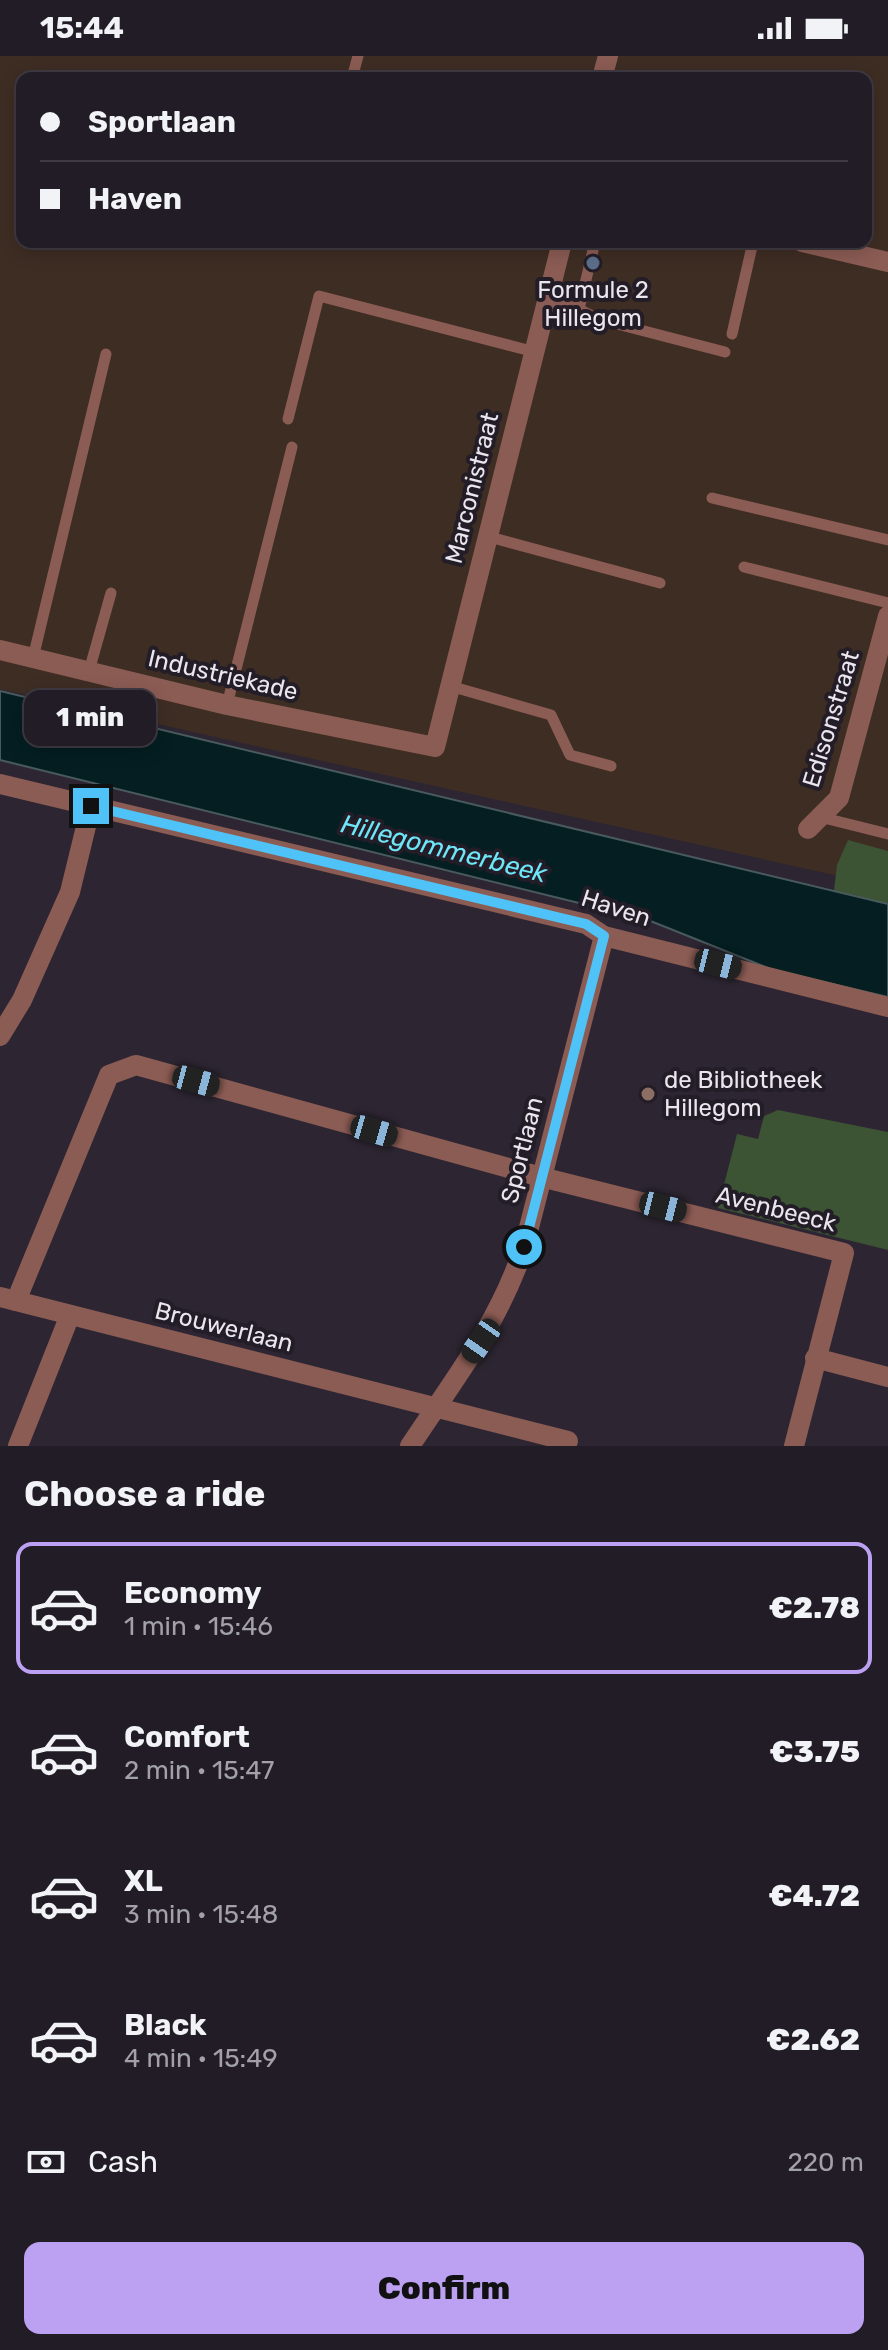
<!DOCTYPE html>
<html lang="en">
<head>
<meta charset="utf-8">
<style>
	:root { --surface:#221c26; --page:#2e2932; --text:#f1f3f6; --muted:#a2a1a7; --line:#3f3a43; --accent:#bca0f2 }
	body { margin:0; font-family:Rubik,sans-serif; background:var(--page); color:var(--text); height:100vh; display:flex; flex-direction:column; font-size:30px; white-space:nowrap }
	* { box-sizing:border-box; margin:0 }
	p { font-size:26px; color:var(--muted) }
	.icon { flex:none; width:44px; height:44px; fill:none; stroke:currentColor; stroke-width:2; stroke-linecap:round; stroke-linejoin:round }
	.map { position:relative; height:1390px; overflow:hidden }
	.details { display:flex; flex-direction:column; background:var(--surface); flex:1 }
	.details>* { flex:none }
	.guide { position:absolute; left:16px; top:16px; width:856px; height:176px; border-radius:16px; box-shadow:0 4px 20px #0003,0 0 0 2px var(--line); display:grid; align-content:center; height:176px; padding:0 24px; background:var(--surface) }
	.end { position:absolute; width:36px; height:36px; margin:-18px; border:10px solid #4fc3f7; background:#111; box-shadow:0 0 0 4px #111 }
	.from { border-radius:50% }
	.bubble { position:absolute; height:56px; border-radius:16px; background:var(--surface); box-shadow:0 4px 20px #0003,0 0 0 2px var(--line); font-size:26px; font-weight:800; line-height:56px; text-align:center }
	.car { position:absolute; width:24px; height:48px; margin:-24px -12px; border-radius:10px; box-shadow:0 0 6px 2px #0007; background:linear-gradient(#222 24%,#8ab4d8 0 40%,#222 0 76%,#8ab4d8 0 86%,#222 0) }
	.guide b { display:flex; align-items:center; gap:28px; height:76px; font-size:30px }
	.guide b+b { border-top:2px solid var(--line) }
	.guide i { width:20px; height:20px; background:var(--text) }
	ul { padding:0; list-style:none }
	li { display:flex; align-items:center; gap:24px; height:132px; margin:0 16px 12px; padding:0 8px; border:4px solid transparent; border-radius:16px }
	li div { flex:1 }
	li b { display:block; font-size:30px }
	li em { font-style:normal; font-weight:800 }
	li.on { border-color:var(--accent) }
	li>.icon { width:72px; height:72px; stroke-width:1.5 }
	h2 { padding:0 24px; font-size:36px; line-height:96px }
	.pay { display:flex; align-items:center; gap:20px; height:88px; padding:0 24px; font-size:30px }
	.pay p { margin-inline-start:auto }
	.button { display:flex; gap:16px; margin-top:auto; padding:16px 24px }
	.button a { flex:1; height:92px; border-radius:16px; background:var(--accent); color:#111; font-size:32px; font-weight:800; line-height:92px; text-align:center }
	.status { display:flex; justify-content:space-between; align-items:center; height:56px; padding:0 40px; background:var(--surface); direction:ltr }
	.status svg { height:22px; fill:currentColor }
	.map>svg:first-child { display:block }
</style>
</head>
<body>
<div class="status"><b>15:44</b><svg viewBox="0 0 49 12"><path d="M0 12V9h3v3zM5 12V6h3v6zM10 12V3h3v9zM15 12V0h3v12zM26 1h20v11H26zM47 4h2v5h-2z"/></svg></div>
<div class="map">
<svg width="888" height="1390" viewBox="0 0 888 1390">
	<rect width="100%" height="100%" fill="#2d2632"/>
	<path fill="#3e2d23" fill-rule="evenodd" d="M0 0H888V831L0 633ZM22 22H866V186H22Z"/>
	<g fill="#3c5334">
		<path d="M848 784 888 795V848L834 835 837 809Z"/>
		<path d="M778 1054 888 1076V1194L718 1152 737 1078 758 1083 764 1060Z"/>
	</g>
	<path fill="#041e21" stroke="#495a5e" stroke-width="2" d="M0 635 888 848V941L773 914 648 864 0 704Z"/>
	<g fill="none" stroke-linecap="round" stroke-linejoin="round">
		<g stroke="#8b5c54" stroke-width="11">
			<path d="M352 22 358 0"/>
			<path d="M547 244 579 253 595 186"/>
			<path d="M579 253 598 263 725 296"/>
			<path d="M732 278 753 186"/>
			<path d="M288 363 319 240 535 296"/>
			<path d="M712 442 888 484"/>
			<path d="M486 480 660 527"/>
			<path d="M744 511 888 547"/>
			<path d="M33 602 106 298"/>
			<path d="M89 615 111 537"/>
			<path d="M450 630 551 659 570 699 611 710"/>
			<path d="M227 649 292 391"/>
			<path d="M820 761 888 778"/>
		</g>
		<g stroke="#8b5c54" stroke-width="20">
			<path d="M602 22 608 0"/>
			<path d="M802 186 888 206"/>
			<path d="M0 594 227 649 435 691 562 186"/>
			<path d="M0 728 586 868 604 880 888 951"/>
			<path d="M808 773 839 742 888 560"/>
			<path d="M0 980 22 944 70 836 91 750"/>
			<path d="M0 1241 568 1385"/>
			<path d="M16 1245 109 1019 136 1009 541 1121 844 1197 794 1390"/>
			<path d="M815 1302 888 1321"/>
			<path d="M18 1390 70 1259"/>
			<path d="M410 1390C454 1323 498 1269 524 1191L604 880"/>
		</g>
	</g>
	<g fill="none" stroke-linecap="round" stroke-linejoin="round">
		<path stroke="#4fc3f7" stroke-width="10" d="M91 750 586 868 604 880 524 1191"/>
	</g>
	<circle fill="#5c6f8a" stroke="#231d28" stroke-width="3" cx="593" cy="207" r="8"/>
	<circle fill="#8d6e63" stroke="#231d28" stroke-width="3" cx="648" cy="1038" r="8"/>
	<g text-anchor="middle" dominant-baseline="central" stroke-width="8" stroke-linejoin="round" paint-order="stroke">
		<g font-size="24" fill="#ebe6ee" stroke="#231d28">
			<text x="593" y="234">Formule 2<tspan x="593" dy="28">Hillegom</tspan></text>
			<text x="664" y="1024" text-anchor="start">de Bibliotheek<tspan x="664" dy="28">Hillegom</tspan></text>
		</g>
		<g font-size="24" fill="#ebe6ee" stroke="#231d28">
			<text transform="translate(472 432) rotate(-76)">Marconistraat</text>
			<text transform="translate(223 619) rotate(13)">Industriekade</text>
			<text transform="translate(831 663) rotate(-73)">Edisonstraat</text>
			<text transform="translate(616 852) rotate(18)">Haven</text>
			<text transform="translate(522 1094) rotate(-76)">Sportlaan</text>
			<text transform="translate(776 1153) rotate(14)">Avenbeeck</text>
			<text transform="translate(224 1271) rotate(14)">Brouwerlaan</text>
		</g>
		<g font-size="26" font-style="italic" fill="#6ee6f8" stroke="#231d28">
			<text transform="translate(444 793) rotate(14)">Hillegommerbeek</text>
		</g>
	</g>
</svg>
<i class="end from" style="left:524px;top:1191px"></i>
<i class="end" style="left:91px;top:750px"></i>
<div class="bubble" style="left:24px;top:634px;width:132px">1 min</div>
<i class="car" style="left:718px;top:908px;rotate:104deg"></i>
<i class="car" style="left:196px;top:1025px;rotate:105deg"></i>
<i class="car" style="left:374px;top:1075px;rotate:106deg"></i>
<i class="car" style="left:663px;top:1151px;rotate:104deg"></i>
<i class="car" style="left:481px;top:1285px;rotate:215deg"></i>
<div class="guide">
<b><i class="from"></i>Sportlaan</b>
<b><i></i>Haven</b>
</div>
</div>
<section class="details">
<h2>Choose a ride</h2>
<ul>
<li class="on"><svg class="icon" aria-label="car" viewBox="0 0 24 24"><path d="M5 17H2v-5l4-1 3-4h7l3 4 3 1v5h-3M9 17h6M6 11h13"/><circle cx="7" cy="17" r="2"/><circle cx="17" cy="17" r="2"/></svg><div><b>Economy</b><p>1 min · 15:46</p></div><em>€2.78</em></li>
<li><svg class="icon" aria-label="car" viewBox="0 0 24 24"><path d="M5 17H2v-5l4-1 3-4h7l3 4 3 1v5h-3M9 17h6M6 11h13"/><circle cx="7" cy="17" r="2"/><circle cx="17" cy="17" r="2"/></svg><div><b>Comfort</b><p>2 min · 15:47</p></div><em>€3.75</em></li>
<li><svg class="icon" aria-label="car" viewBox="0 0 24 24"><path d="M5 17H2v-5l4-1 3-4h7l3 4 3 1v5h-3M9 17h6M6 11h13"/><circle cx="7" cy="17" r="2"/><circle cx="17" cy="17" r="2"/></svg><div><b>XL</b><p>3 min · 15:48</p></div><em>€4.72</em></li>
<li><svg class="icon" aria-label="car" viewBox="0 0 24 24"><path d="M5 17H2v-5l4-1 3-4h7l3 4 3 1v5h-3M9 17h6M6 11h13"/><circle cx="7" cy="17" r="2"/><circle cx="17" cy="17" r="2"/></svg><div><b>Black</b><p>4 min · 15:49</p></div><em>€2.62</em></li>
</ul>
<div class="pay"><svg class="icon" aria-label="cash" viewBox="0 0 24 24"><path d="M3 7h18v10H3z"/><circle cx="12" cy="12" r="2"/></svg>Cash<p>220 m</p></div>
<div class="button"><a>Confirm</a></div>
</section>
</body>
</html>
